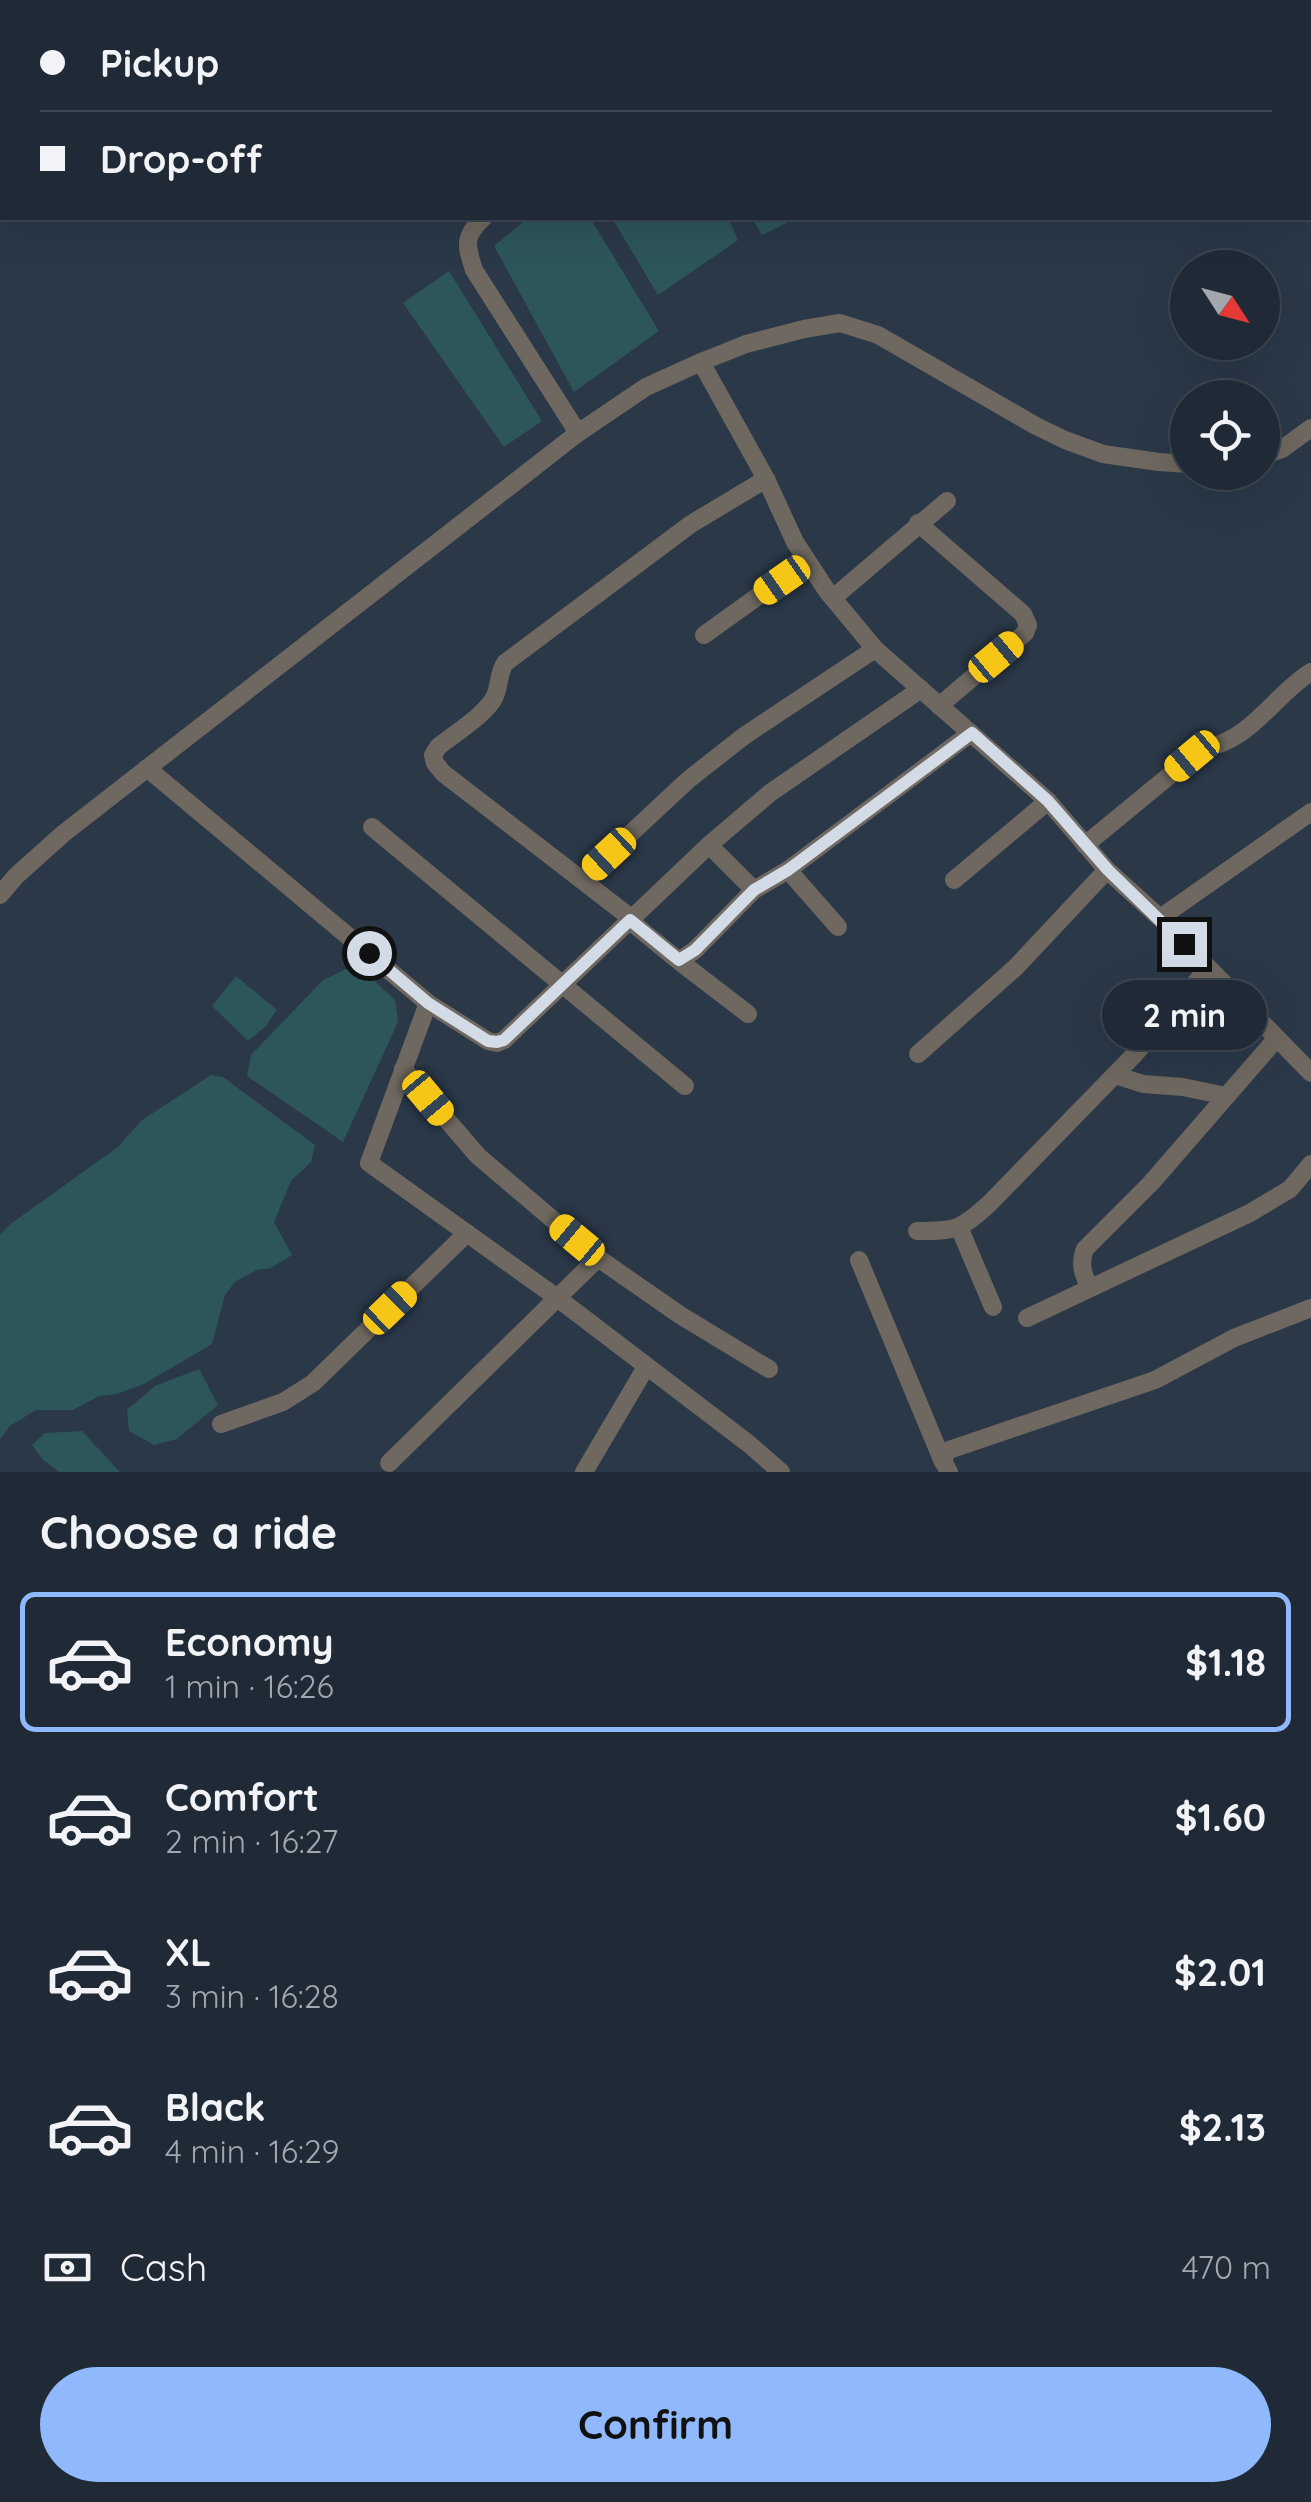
<!DOCTYPE html>
<html lang="en">
<head>
<meta charset="utf-8">
<style>
	:root { --surface:#202a36; --page:#2d3642; --text:#f1f3f6; --muted:#a2a7ad; --line:#3d4651; --accent:#8fb8fd }
	body { margin:0; font-family:Quicksand,sans-serif; background:var(--page); color:var(--text); height:100vh; display:flex; flex-direction:column; font-size:38px; white-space:nowrap }
	* { box-sizing:border-box; margin:0 }
	p { font-size:32px; color:var(--muted) }
	.icon { flex:none; width:55px; height:55px; fill:none; stroke:currentColor; stroke-width:2; stroke-linecap:round; stroke-linejoin:round }
	.map { position:relative; height:1472px; overflow:hidden }
	.panel { display:flex; flex-direction:column; background:var(--surface); flex:1 }
	.panel>* { flex:none }
	.hud { position:absolute; left:0px; top:0px; width:1312px; height:220px; box-shadow:0 10px 40px #0002,0 0 0 2px var(--line); display:grid; align-content:center; height:220px; padding:0 40px; background:var(--surface) }
	.needle { width:65px; rotate:126deg }
	.fabs { position:absolute; left:1170px; top:250px; display:grid; gap:20px }
	.fabs a { display:grid; place-items:center; width:110px; height:110px; border-radius:50%; background:var(--surface); box-shadow:0 10px 40px #0002,0 0 0 2px var(--line); font-size:50px }
	.end { position:absolute; width:45px; height:45px; margin:-22px; border:12px solid #d2dbe6; background:#111; box-shadow:0 0 0 5px #111 }
	.from { border-radius:50% }
	.bubble { position:absolute; height:70px; border-radius:35px; background:var(--surface); box-shadow:0 10px 40px #0002,0 0 0 2px var(--line); font-size:32px; font-weight:800; line-height:70px; text-align:center }
	.car { position:absolute; width:30px; height:60px; margin:-30px -15px; border-radius:12px; box-shadow:0 0 8px 2px #0007; background:linear-gradient(#f5c518 24%,#345 0 40%,#f5c518 0 76%,#345 0 86%,#f5c518 0) }
	.hud b { display:flex; align-items:center; gap:35px; height:95px; font-size:38px }
	.hud b+b { border-top:2px solid var(--line) }
	.hud i { width:25px; height:25px; background:var(--text) }
	ul { padding:0; list-style:none }
	li { display:flex; align-items:center; gap:30px; height:140px; margin:0 20px 15px; padding:0 20px; border:5px solid transparent; border-radius:15px }
	li div { flex:1 }
	li b { display:block; font-size:38px }
	li em { font-style:normal; font-weight:800 }
	li.on { border-color:var(--accent) }
	li>.icon { width:90px; height:90px; stroke-width:1.5 }
	h2 { padding:0 40px; font-size:45px; line-height:120px }
	.pay { display:flex; align-items:center; gap:25px; height:110px; padding:0 40px; font-size:38px }
	.pay p { margin-inline-start:auto }
	.action { display:flex; gap:20px; margin-top:auto; padding:20px 40px }
	.action a { flex:1; height:115px; border-radius:60px; background:var(--accent); color:#111; font-size:40px; font-weight:800; line-height:115px; text-align:center }
	.map>svg:first-child { display:block }
</style>
</head>
<body>
<div class="map">
<svg width="1311" height="1472" viewBox="0 0 1311 1472">
	<rect width="100%" height="100%" fill="#2a3848"/>
	<g fill="#2d565b">
		<path d="M528 218H590L659 331 574 392 494 246Z"/>
		<path d="M612 218H728L738 240 658 295Z"/>
		<path d="M752 218H797L762 235Z"/>
		<path d="M449 271 542 421 504 447 403 303Z"/>
		<path d="M348 968 365 972 395 1000 398 1022 343 1142 247 1076 251 1055 323 980Z"/>
		<path d="M236 976 277 1010 265 1027 248 1041 212 1006Z"/>
		<path d="M211 1075 223 1077 315 1145 311 1162 291 1181 274 1222 292 1255 271 1268 257 1270 236 1281 225 1295 212 1344 144 1384 117 1394 99 1396 73 1410H36L10 1426 0 1439V1235L9 1225 118 1147 142 1120Z"/>
		<path d="M199 1369 218 1405 177 1439 154 1445 129 1431 127 1410 155 1386Z"/>
		<path d="M82 1431 120 1472H59L43 1460 32 1445 45 1433Z"/>
	</g>
	<g fill="none" stroke-linecap="round" stroke-linejoin="round">
		<g stroke="#6f6860" stroke-width="18">
			<path d="M714 2 718 0"/>
			<path d="M483 218C463 237 466 245 474 270L578 433"/>
			<path d="M701 362 766 479 795 542 827 591 875 649 1048 801 1107 870 1160 918 1311 1073"/>
			<path d="M1262 456 1282 449 1311 428"/>
			<path d="M918 523 1023 614 1028 625 1025 633 939 706"/>
			<path d="M833 598 947 501"/>
			<path d="M704 635 807 561"/>
			<path d="M147 768 428 1003 488 1041 497 1043 504 1040 709 845 770 793 921 689"/>
			<path d="M372 827 685 1086"/>
			<path d="M709 845 754 890"/>
			<path d="M1085 845 1203 748C1249 743 1275 694 1311 672"/>
			<path d="M788 870 838 927"/>
			<path d="M582 879 688 780 744 736 875 649"/>
			<path d="M954 880 1048 801"/>
			<path d="M0 895 16 876 64 833 578 433 646 387 701 362 746 344 804 329 840 323 878 335 1036 426 1065 440 1103 454 1159 462 1188 464"/>
			<path d="M631 918 443 773 435 763 433 755 438 747C453 735 488 713 495 696 500 684 498 674 505 663L691 524 766 479"/>
			<path d="M1160 918 1311 812"/>
			<path d="M630 921 679 961 695 950 754 890 788 870 971 733"/>
			<path d="M679 961 748 1014"/>
			<path d="M428 1003 369 1163 556 1297 749 1444 781 1472"/>
			<path d="M918 1054 1015 968 1107 870"/>
			<path d="M403 1069 478 1156 598 1258 680 1315 769 1369"/>
			<path d="M1115 1075 1143 1084 1183 1087 1226 1096"/>
			<path d="M959 1227 993 1307"/>
			<path d="M917 1231C956 1231 960 1230 989 1204L1135 1054 1208 968"/>
			<path d="M859 1260 943 1462"/>
			<path d="M1090 1288C1083 1274 1079 1265 1085 1249L1151 1183 1277 1038"/>
			<path d="M1027 1318 1250 1213 1290 1189 1311 1164"/>
			<path d="M221 1424 283 1402 313 1383 467 1233"/>
			<path d="M389 1463 598 1258"/>
			<path d="M584 1472 646 1367"/>
			<path d="M949 1472C944 1464 941 1458 949 1450L1155 1380 1234 1338 1311 1308"/>
		</g>
	</g>
	<g fill="none" stroke-linecap="round" stroke-linejoin="round">
		<path stroke="#d2dbe6" stroke-width="12" d="M369 953 428 1003 488 1041 497 1042 504 1040 630 920 679 960 695 950 754 890 788 870 972 733 1048 801 1108 870 1184 944"/>
	</g>
</svg>
<div class="fabs">
<a><svg class="needle" viewBox="-14 -14 28 28"><path d="M0-13l5 13h-10z" fill="#e53935"/><path d="M0 13l5-13h-10z" fill="#a2a7ad"/></svg></a>
<a><svg class="icon" aria-label="locate" viewBox="0 0 24 24"><circle cx="12" cy="12" r="6"/><path d="M12 2v4M12 18v4M2 12h4M18 12h4"/></svg></a>
</div>
<i class="end from" style="left:369px;top:953px"></i>
<i class="end" style="left:1184px;top:944px"></i>
<div class="bubble" style="left:1102px;top:980px;width:165px">2 min</div>
<i class="car" style="left:782px;top:580px;rotate:235deg"></i>
<i class="car" style="left:996px;top:657px;rotate:50deg"></i>
<i class="car" style="left:1192px;top:756px;rotate:230deg"></i>
<i class="car" style="left:609px;top:854px;rotate:227deg"></i>
<i class="car" style="left:428px;top:1098px;rotate:140deg"></i>
<i class="car" style="left:577px;top:1240px;rotate:310deg"></i>
<i class="car" style="left:390px;top:1308px;rotate:46deg"></i>
<div class="hud">
<b><i class="from"></i>Pickup</b>
<b><i></i>Drop-off</b>
</div>
</div>
<section class="panel">
<h2>Choose a ride</h2>
<ul>
<li class="on"><svg class="icon" aria-label="car" viewBox="0 0 24 24"><path d="M5 17H2v-5l4-1 3-4h7l3 4 3 1v5h-3M9 17h6M6 11h13"/><circle cx="7" cy="17" r="2"/><circle cx="17" cy="17" r="2"/></svg><div><b>Economy</b><p>1 min · 16:26</p></div><em>$1.18</em></li>
<li><svg class="icon" aria-label="car" viewBox="0 0 24 24"><path d="M5 17H2v-5l4-1 3-4h7l3 4 3 1v5h-3M9 17h6M6 11h13"/><circle cx="7" cy="17" r="2"/><circle cx="17" cy="17" r="2"/></svg><div><b>Comfort</b><p>2 min · 16:27</p></div><em>$1.60</em></li>
<li><svg class="icon" aria-label="car" viewBox="0 0 24 24"><path d="M5 17H2v-5l4-1 3-4h7l3 4 3 1v5h-3M9 17h6M6 11h13"/><circle cx="7" cy="17" r="2"/><circle cx="17" cy="17" r="2"/></svg><div><b>XL</b><p>3 min · 16:28</p></div><em>$2.01</em></li>
<li><svg class="icon" aria-label="car" viewBox="0 0 24 24"><path d="M5 17H2v-5l4-1 3-4h7l3 4 3 1v5h-3M9 17h6M6 11h13"/><circle cx="7" cy="17" r="2"/><circle cx="17" cy="17" r="2"/></svg><div><b>Black</b><p>4 min · 16:29</p></div><em>$2.13</em></li>
</ul>
<div class="pay"><svg class="icon" aria-label="cash" viewBox="0 0 24 24"><path d="M3 7h18v10H3z"/><circle cx="12" cy="12" r="2"/></svg>Cash<p>470 m</p></div>
<div class="action"><a>Confirm</a></div>
</section>
</body>
</html>
